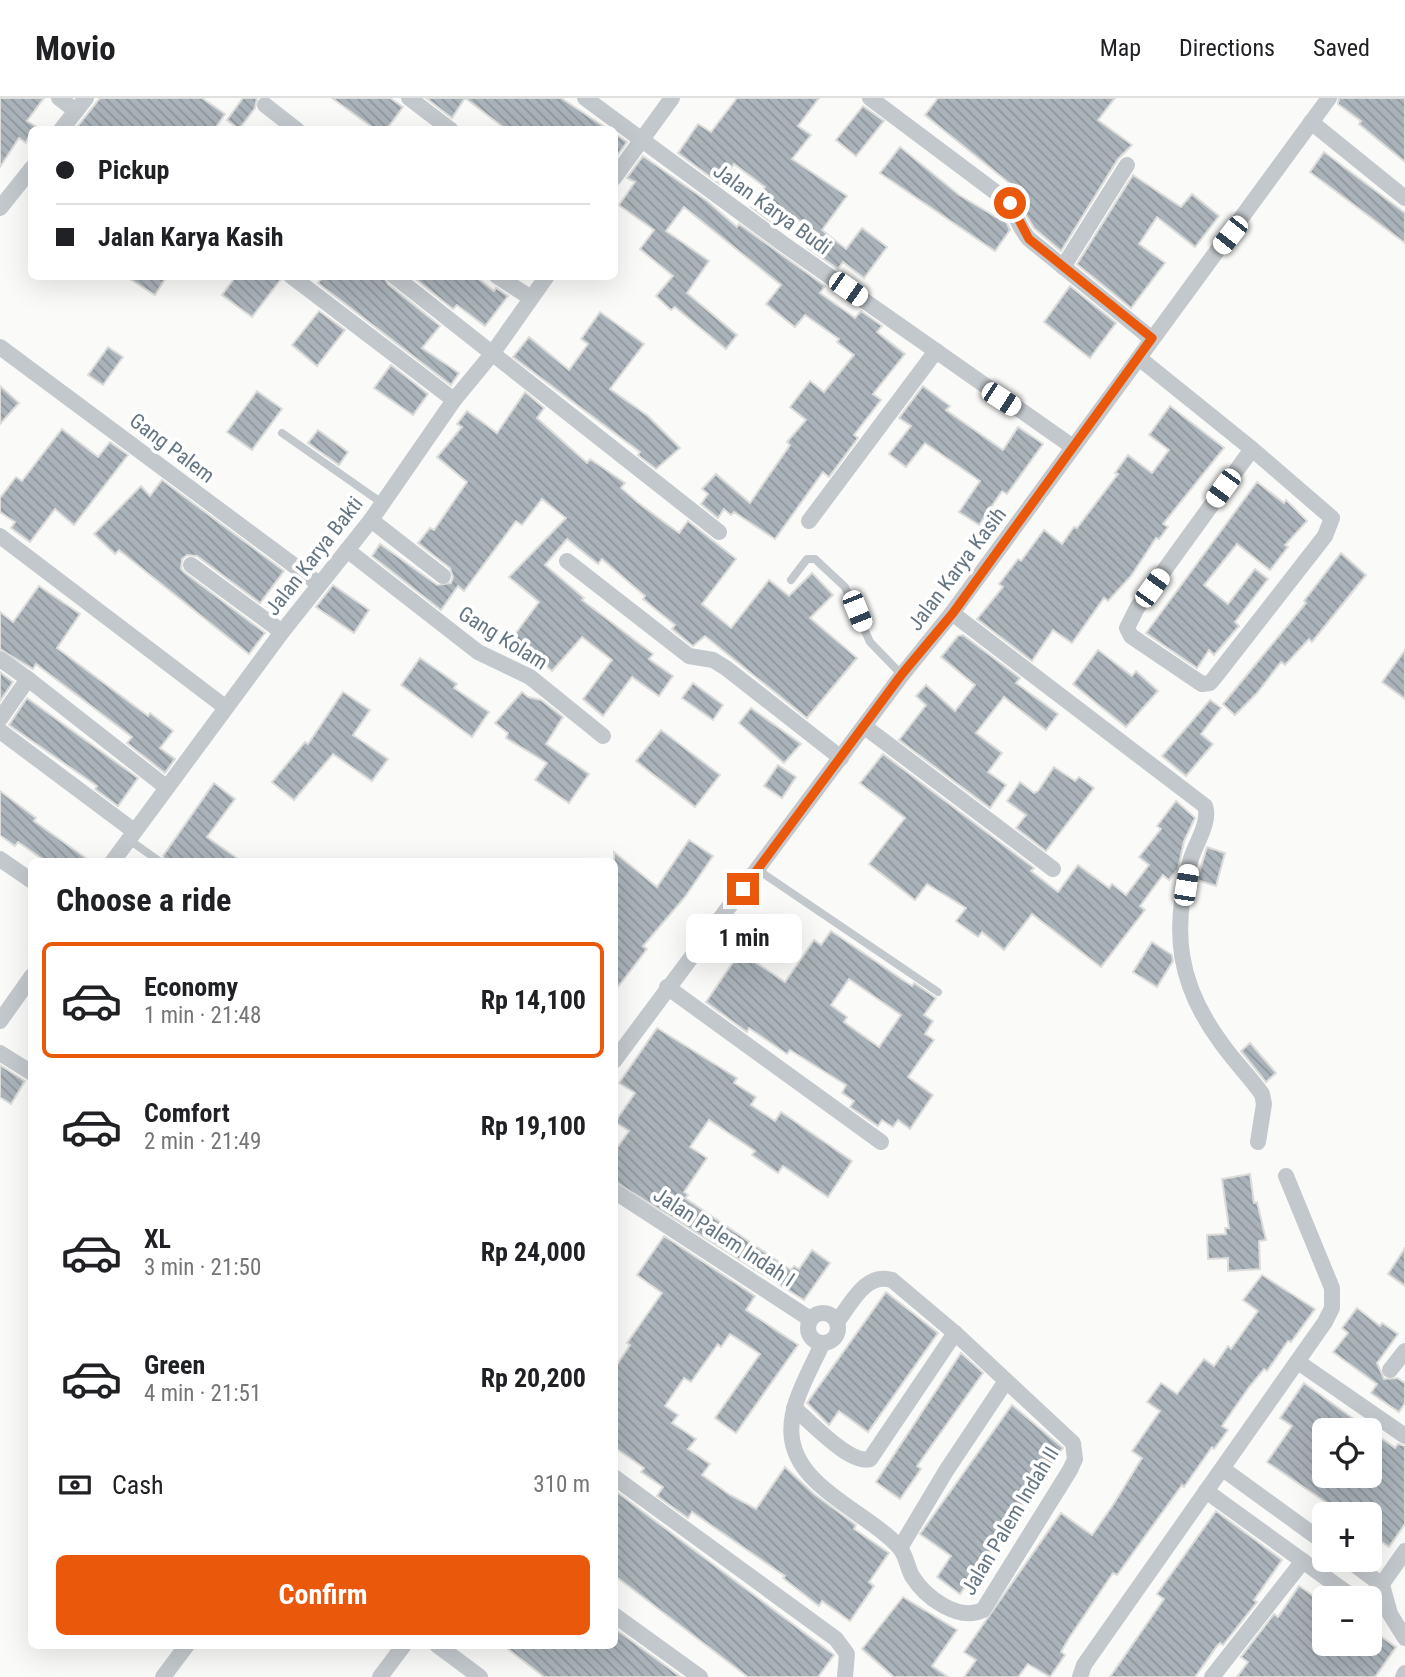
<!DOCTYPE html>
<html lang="en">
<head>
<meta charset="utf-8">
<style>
	:root { --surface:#fff; --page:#f6f6f6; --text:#202124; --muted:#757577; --line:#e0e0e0; --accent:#ea580c }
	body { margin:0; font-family:"Roboto Condensed",sans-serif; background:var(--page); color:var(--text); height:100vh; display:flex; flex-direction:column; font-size:26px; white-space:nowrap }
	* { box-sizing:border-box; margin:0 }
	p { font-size:23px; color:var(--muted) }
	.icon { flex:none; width:38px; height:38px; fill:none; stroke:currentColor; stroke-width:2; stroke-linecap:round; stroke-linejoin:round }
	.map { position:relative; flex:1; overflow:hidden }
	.details { position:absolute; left:28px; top:760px; width:590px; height:791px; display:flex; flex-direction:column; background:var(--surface); border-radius:10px; box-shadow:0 7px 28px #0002 }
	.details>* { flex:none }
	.guide { position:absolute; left:28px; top:28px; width:590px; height:154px; border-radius:10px; box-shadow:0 7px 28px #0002; display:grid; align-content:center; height:154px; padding:0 28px; background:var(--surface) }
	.tools { position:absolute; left:1312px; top:1320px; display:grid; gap:14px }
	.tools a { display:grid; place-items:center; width:70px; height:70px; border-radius:10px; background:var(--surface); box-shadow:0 7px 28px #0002; font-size:35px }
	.end { position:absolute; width:32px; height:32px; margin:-16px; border:9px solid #ea580c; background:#fff; box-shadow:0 0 0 4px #fff }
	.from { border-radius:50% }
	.bubble { position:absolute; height:49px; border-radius:10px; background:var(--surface); box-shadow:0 7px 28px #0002; font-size:23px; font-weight:700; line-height:49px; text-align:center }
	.car { position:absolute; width:21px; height:42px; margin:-21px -10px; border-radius:9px; box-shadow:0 0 5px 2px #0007; background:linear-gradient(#fff 24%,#345 0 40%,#fff 0 76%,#345 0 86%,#fff 0) }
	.guide b { display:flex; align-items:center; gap:24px; height:66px; font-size:26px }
	.guide b+b { border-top:2px solid var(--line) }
	.guide i { width:18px; height:18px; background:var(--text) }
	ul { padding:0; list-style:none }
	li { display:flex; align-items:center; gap:21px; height:116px; margin:0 14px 10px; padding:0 14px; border:4px solid transparent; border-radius:10px }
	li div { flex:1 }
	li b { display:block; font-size:26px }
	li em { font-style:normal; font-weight:700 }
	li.current { border-color:var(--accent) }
	li>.icon { width:63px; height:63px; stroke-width:1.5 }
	h2 { padding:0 28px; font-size:32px; line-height:84px }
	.pay { display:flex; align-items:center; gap:18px; height:77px; padding:0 28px; font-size:26px }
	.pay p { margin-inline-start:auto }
	.primary-button { display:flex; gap:14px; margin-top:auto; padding:14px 28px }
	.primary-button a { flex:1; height:80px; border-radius:10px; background:var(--accent); color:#fff; font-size:28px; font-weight:700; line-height:80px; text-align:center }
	header { display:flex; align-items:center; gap:42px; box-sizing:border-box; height:98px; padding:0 35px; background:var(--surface); border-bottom:2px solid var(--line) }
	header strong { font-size:33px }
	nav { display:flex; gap:38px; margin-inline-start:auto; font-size:24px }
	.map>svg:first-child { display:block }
</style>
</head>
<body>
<header>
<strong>Movio</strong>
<nav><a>Map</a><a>Directions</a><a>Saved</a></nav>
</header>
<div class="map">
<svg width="1405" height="1579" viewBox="0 0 1405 1579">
	<defs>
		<pattern id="building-back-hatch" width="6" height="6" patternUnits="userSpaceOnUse" patternTransform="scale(1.75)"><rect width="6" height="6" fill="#aab3b9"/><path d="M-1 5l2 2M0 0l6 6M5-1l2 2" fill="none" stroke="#8e969c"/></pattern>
	</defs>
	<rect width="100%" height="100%" fill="#fafaf8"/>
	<g fill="url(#building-back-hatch)" stroke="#dcdcda" stroke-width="2" fill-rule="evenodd">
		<path d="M0 0H44L27 23 37 29 32 32 26 45 19 40 0 69Z"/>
		<path d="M100 0H202L225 16 214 32H75Z"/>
		<path d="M243 0H257L255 10 239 31 227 22Z"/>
		<path d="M332 0H390L403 9 386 32H376Z"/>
		<path d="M426 0H465L452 20Z"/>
		<path d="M465 0H561L609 32H507Z"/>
		<path d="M737 0H819L798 28 811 37 792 61 847 98 822 132 846 151 862 130 887 149 864 180 843 164 838 171 808 150 819 136 785 113 775 127 751 109 765 89 734 66 720 86 678 55 698 26 711 34Z"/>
		<path d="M938 0H1115L1098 22 1132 47 1118 61 1061 153 1034 130 1014 97 1018 92 925 17Z"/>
		<path d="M1339 0H1405V64L1359 26 1361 23 1338 6Z"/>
		<path d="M863 8 884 23 856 58 836 42Z"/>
		<path d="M614 35 627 44 614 62Z"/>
		<path d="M900 49 959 97 996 119 1001 113 1010 132 995 153 880 75Z"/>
		<path d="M1324 54 1405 115V145L1310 74Z"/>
		<path d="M643 58 707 103 737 129 739 126 825 188 820 195 855 220 861 213 882 228 877 234 905 256 873 296 881 302 854 337 858 340 829 379 823 374 775 441 734 414 731 417 724 411 718 420 701 406 708 396 702 391 716 376 750 405 790 347 787 344 806 322 790 309 810 283 824 294 854 257 837 244 839 241 805 217 795 229 766 206 781 187 684 109 666 133 709 163 687 195 737 237 726 251 675 209 671 212 656 198 673 178 640 151 654 132 619 107 635 84 627 80Z"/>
		<path d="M1133 77 1181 109 1192 96 1219 118 1195 149 1157 119 1139 146 1165 165 1131 210 1077 166Z"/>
		<path d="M125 178H167L155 197Z"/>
		<path d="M236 178H281V181L252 219 222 197Z"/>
		<path d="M323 178H384L388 186 440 228 422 250 459 275 451 287 318 185Z"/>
		<path d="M412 178H475L494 193 496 190 508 198 485 228 457 207 453 211Z"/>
		<path d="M1070 188 1116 225 1090 260 1044 224Z"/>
		<path d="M319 213 345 232 317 268 292 247Z"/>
		<path d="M600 214 644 246 610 291 648 318 680 350 656 371 638 357 640 354 513 259 529 239 569 272 588 246 581 241Z"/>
		<path d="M108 249 123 259 103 287 88 277Z"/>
		<path d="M391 267 428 296 413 317 374 290Z"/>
		<path d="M0 288 19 305 0 326Z"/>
		<path d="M923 288 950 308 946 312 1003 352 1018 329 1043 346 1007 396 1002 393 979 427 959 414 980 383 925 345 906 369 889 356 911 328 899 320Z"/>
		<path d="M257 293 282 311 252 352 227 334Z"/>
		<path d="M525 294 544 310 537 320 587 365 590 361 625 385 621 390 637 404 679 435 688 423 736 461 702 506 731 530 769 482 789 498 812 475 833 497 810 520 857 560 807 620 705 538 693 548 672 531 675 527 643 501 645 498 602 461 598 466 567 441 545 467 584 500 582 502 653 556 649 561 673 578 659 598 632 579 603 618 583 601 612 562 582 539 552 573 529 552 527 555 510 543 539 504 509 479 566 420 542 401 522 427 516 423 464 493 458 488 441 512 372 458 380 446 437 487 451 485 453 479 450 470 418 445 430 430 434 432 467 384 437 359 462 329 457 326 467 313 497 335Z"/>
		<path d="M1170 308 1224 350 1163 426 1168 429 1159 441 1156 440 1131 478 1108 503 1104 500 1072 545 1053 532 1032 563 977 521 1003 489 999 486 1018 461 1021 463 1044 432 1062 446 1074 429 1077 430 1118 376 1115 375 1128 357 1152 375 1169 352 1149 337Z"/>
		<path d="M62 331 98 359 110 344 128 357 74 427 55 411 30 444 11 430 15 424 0 414V400L16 379 22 383Z"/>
		<path d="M318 332 348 354 339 367 308 345Z"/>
		<path d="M162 382 284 473 260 505 197 458 187 457 182 461 181 471 185 475 265 535 249 556 119 452 115 456 94 436 141 388 150 398Z"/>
		<path d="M1257 384 1284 405 1286 402 1307 423 1285 447 1288 449 1270 472 1237 446 1204 487 1228 506 1255 471 1268 481 1235 524 1239 528 1214 557 1209 552 1197 570 1146 535Z"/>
		<path d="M1341 455 1366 477 1312 544 1309 541 1285 567 1281 564 1257 595 1235 617 1223 606 1306 505 1304 503Z"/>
		<path d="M333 487 369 512 354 535 316 509Z"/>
		<path d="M39 488 80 516 57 550 148 618 150 615 173 633 160 650 175 661 165 675 127 645 132 639 36 566 33 571 0 551V514L13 524Z"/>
		<path d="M963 537 1020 580 1016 585 1058 616 1046 632 1004 599 976 635 1002 655 988 674 1006 687 990 710 899 642 926 607 916 598 926 587 955 613 975 587 941 559 958 538Z"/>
		<path d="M1098 552 1132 578 1136 573 1158 593 1126 629 1073 586Z"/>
		<path d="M1405 552V601L1382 584Z"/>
		<path d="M420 560 457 586 454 590 489 614 472 639 401 587Z"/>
		<path d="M0 574 13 584 0 603Z"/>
		<path d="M693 585 723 607 713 622 682 600Z"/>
		<path d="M343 594 370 612 353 637 388 661 372 683 333 656 294 702 272 684 305 644 308 646Z"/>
		<path d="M522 594 528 599 541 602 563 619 546 646 589 676 569 705 535 682 547 665 506 640 508 635 495 625Z"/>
		<path d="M27 600 138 680 118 708 95 691 97 688 9 627Z"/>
		<path d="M1210 602 1221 610 1201 636 1213 646 1186 678 1162 658Z"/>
		<path d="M751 610 801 646 784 665 739 625Z"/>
		<path d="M661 632 720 677 695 709 636 663Z"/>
		<path d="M883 656 1034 770 1031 773 1058 794 1078 767 1109 790 1112 786 1126 797 1149 767 1139 759 1161 731 1157 728 1176 703 1195 720 1184 743 1178 771 1169 782 1163 777 1140 808 1145 812 1101 869 1032 816 1004 852 982 834 978 839 956 823 966 810 927 786 915 802 869 766 905 720 860 685Z"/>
		<path d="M778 667 796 679 782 700 764 688Z"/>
		<path d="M1054 669 1075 683 1079 679 1094 690 1046 753 1016 730 1026 717 1007 703 1020 684 1034 695 1038 693Z"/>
		<path d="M214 685 235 701 207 739 241 763H165L163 758Z"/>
		<path d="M0 693 36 720 34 723 90 763H45L18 744 15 748 0 737Z"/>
		<path d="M689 742 713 758 685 799 643 848 647 851 614 894V754L657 789Z"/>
		<path d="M1207 749 1225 755 1216 788 1197 782Z"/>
		<path d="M831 833 912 888 914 885 936 900 924 917 933 923 925 936 934 942 908 979 933 997 910 1031 898 1022 893 1029 882 1022 878 1028 850 1009 854 1003 842 995 846 987 790 952 787 956 749 930 747 934 706 904 740 854 785 884 814 842 821 847ZM849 881 901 917 879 949 844 924 847 919 831 907Z"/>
		<path d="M1152 844 1172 857 1173 863 1157 889 1133 874Z"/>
		<path d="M657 930 737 980 734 985 756 999 751 1007 775 1023 781 1014 852 1063 828 1099 783 1068 778 1075 752 1057 755 1053 709 1022 690 1049 707 1060 684 1094 688 1097 685 1100 791 1172 794 1168 799 1171 812 1152 830 1165 804 1202 614 1083V1054L629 1033 615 1024 635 995 619 985Z"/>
		<path d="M1250 945 1276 975 1266 984 1241 953Z"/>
		<path d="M0 967 25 983 11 1006 0 999Z"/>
		<path d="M1250 1076 1254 1105 1257 1104 1266 1142 1259 1143 1260 1171 1228 1173V1160L1208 1161 1207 1137 1226 1136 1225 1130H1229L1222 1081Z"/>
		<path d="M664 1138 755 1198 746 1212 798 1247 736 1335 715 1320 760 1256 730 1236 721 1249 718 1246 691 1284 684 1280 665 1308 678 1317 672 1325 696 1341 688 1351 710 1366 702 1377 730 1397 756 1411 785 1369 814 1396 856 1427 854 1431 889 1455 869 1484 874 1488 850 1523 822 1503 819 1508 783 1480 785 1478 692 1414 688 1420 657 1398 663 1389 641 1374 644 1370 614 1349V1271L630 1247 627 1245 662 1195 637 1177Z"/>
		<path d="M1405 1150V1188L1388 1176Z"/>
		<path d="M1262 1177 1315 1211 1291 1244 1288 1243 1267 1273 1264 1271 1249 1289 1222 1328 1228 1332 1214 1351 1212 1349 1184 1389 1182 1387 1117 1477 1113 1475 1069 1540 1061 1554 1065 1557 1050 1579 1028 1566 1018 1579H964L976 1562 964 1554 1061 1415 1092 1437 1113 1407 1142 1360 1132 1353 1160 1313 1147 1304 1161 1285 1177 1296 1204 1261 1214 1268 1228 1248 1231 1251 1258 1213 1243 1202Z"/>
		<path d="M886 1194 938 1235 868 1334 839 1313 829 1327 807 1305Z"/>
		<path d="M1357 1210 1380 1228 1382 1225 1398 1236 1377 1265 1384 1281 1397 1280 1405 1285V1305L1399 1314 1371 1295 1377 1286 1333 1254 1348 1235 1342 1230Z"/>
		<path d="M961 1255 983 1275 917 1368 921 1371 900 1401 876 1384Z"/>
		<path d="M1304 1285 1369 1332H1325V1377H1370V1332L1395 1350 1398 1346 1405 1348V1426L1389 1449 1370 1436V1416H1343L1267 1364 1292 1328 1280 1320Z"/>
		<path d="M1012 1307 1063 1350 960 1496 937 1479 951 1458 920 1436Z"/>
		<path d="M614 1392 834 1557 818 1579H748L614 1477Z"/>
		<path d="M1216 1413 1282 1462 1254 1502 1257 1504 1223 1547 1220 1545 1217 1548 1195 1579H1110L1164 1501 1157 1496Z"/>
		<path d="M1299 1488 1325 1506V1545H1370V1531L1396 1549 1375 1579H1237L1248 1564 1241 1559 1274 1516 1278 1519Z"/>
		<path d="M903 1499 957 1532 932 1568 948 1579H894L862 1551Z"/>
		<path d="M614 1530 681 1579H544L503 1547H614Z"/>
	</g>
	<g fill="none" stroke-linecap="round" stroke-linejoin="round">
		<g stroke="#c3c8cc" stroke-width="8">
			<path d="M282 335 382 405"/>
			<path d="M791 482 807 461H815L845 489 870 544 902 577"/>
			<path d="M128 741 159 763"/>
			<path d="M758 772 938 894"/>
		</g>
		<g stroke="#c3c8cc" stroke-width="16">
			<path d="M59 0 76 13"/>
			<path d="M409 0 451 32"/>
			<path d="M585 0 782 145 1073 349"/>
			<path d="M870 0 1002 99C1016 111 1017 128 1029 141L1152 241"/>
			<path d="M265 7 297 32"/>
			<path d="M1311 24 1405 100"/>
			<path d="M61 32 86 0"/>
			<path d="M614 80 672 0"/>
			<path d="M0 110 32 70"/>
			<path d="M1063 169 1127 67"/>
			<path d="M291 178 454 302"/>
			<path d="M394 178 719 434"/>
			<path d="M497 178 531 200"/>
			<path d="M0 249 319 486"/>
			<path d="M1139 260 1252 351 1332 420 1325 438 1215 579 1210 585 1202 586 1131 538 1127 530 1137 510 1252 351"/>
			<path d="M371 422 443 478"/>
			<path d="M809 423 936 253"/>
			<path d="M0 438 225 609"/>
			<path d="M347 452 478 554 530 579 603 638"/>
			<path d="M567 463 689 558 713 562 726 570 841 660"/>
			<path d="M191 467 282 534"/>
			<path d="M952 515 1205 708C1211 724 1194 748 1190 764 1171 834 1178 887 1222 946 1234 963 1249 978 1262 996L1264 1006 1258 1044"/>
			<path d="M0 561 28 581"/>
			<path d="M0 621 28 581 166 689"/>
			<path d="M865 629 1053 771"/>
			<path d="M0 633 134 733"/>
			<path d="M0 761 32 783"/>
			<path d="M113 763 282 534 371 422 454 302 492 256 547 178"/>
			<path d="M667 889 881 1044"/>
			<path d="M0 923 32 878"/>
			<path d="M0 955 32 975"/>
			<path d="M614 963 902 577 952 515 1329 0"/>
			<path d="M614 1093 810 1221"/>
			<circle cx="823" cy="1230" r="15"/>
			<path d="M822 1246C810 1274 787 1309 792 1341 799 1391 869 1415 899 1449 906 1456 907 1469 912 1478 925 1499 958 1524 983 1512L1070 1372 1075 1361 1073 1345 955 1235 892 1182C865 1174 851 1206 837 1224"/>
			<path d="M1298 1264 1405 1338"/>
			<path d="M1390 1272 1405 1253"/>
			<path d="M794 1310C810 1323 850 1367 870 1361L955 1235"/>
			<path d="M1223 1371 1325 1445"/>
			<path d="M614 1379 836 1541 847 1556 845 1579"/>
			<path d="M1206 1393 1354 1500"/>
			<path d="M900 1450 946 1373 1006 1283"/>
			<path d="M1347 1461 1382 1487 1390 1516 1405 1540"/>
			<path d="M1370 1503 1405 1453"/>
			<path d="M614 1517 700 1579"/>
			<path d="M437 1547 480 1579"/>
			<path d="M163 1579 187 1547"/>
			<path d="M380 1579 404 1547"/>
			<path d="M1080 1579 1084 1567 1325 1224 1332 1210V1190L1286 1078"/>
			<path d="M1212 1579 1303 1463"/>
			<path d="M1403 1579 1405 1575"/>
		</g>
	</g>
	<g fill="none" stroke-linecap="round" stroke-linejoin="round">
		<path stroke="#ea580c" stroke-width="9" d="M743 791 902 576 953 515 1152 240 1029 141 1010 105"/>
	</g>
	<g text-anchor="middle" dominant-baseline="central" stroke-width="7" stroke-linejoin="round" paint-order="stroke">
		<g font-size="21" fill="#657683" stroke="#fff">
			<text transform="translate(772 111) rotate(36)">Jalan Karya Budi</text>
			<text transform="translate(172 350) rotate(37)">Gang Palem</text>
			<text transform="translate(314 458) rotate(-52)">Jalan Karya Bakti</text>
			<text transform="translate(957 471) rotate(-53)">Jalan Karya Kasih</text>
			<text transform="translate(503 540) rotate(32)">Gang Kolam</text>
			<text transform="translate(724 1139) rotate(33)">Jalan Palem Indah I</text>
			<text transform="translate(1010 1423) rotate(-59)">Jalan Palem Indah II</text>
		</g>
	</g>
</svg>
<div class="tools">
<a><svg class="icon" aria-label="locate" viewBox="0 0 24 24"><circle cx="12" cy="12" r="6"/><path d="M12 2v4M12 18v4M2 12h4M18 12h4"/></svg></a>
<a>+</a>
<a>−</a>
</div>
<i class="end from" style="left:1010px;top:105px"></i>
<i class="end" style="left:743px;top:791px"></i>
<div class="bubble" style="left:686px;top:816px;width:116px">1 min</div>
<i class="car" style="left:1230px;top:137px;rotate:218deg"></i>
<i class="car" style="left:848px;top:191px;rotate:125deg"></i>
<i class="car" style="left:1001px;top:301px;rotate:123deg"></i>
<i class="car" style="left:1223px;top:390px;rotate:216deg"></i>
<i class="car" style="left:1152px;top:490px;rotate:36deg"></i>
<i class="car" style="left:857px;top:513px;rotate:158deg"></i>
<i class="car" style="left:1186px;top:787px;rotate:9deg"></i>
<div class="guide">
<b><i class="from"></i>Pickup</b>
<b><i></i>Jalan Karya Kasih</b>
</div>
<section class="details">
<h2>Choose a ride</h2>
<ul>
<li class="current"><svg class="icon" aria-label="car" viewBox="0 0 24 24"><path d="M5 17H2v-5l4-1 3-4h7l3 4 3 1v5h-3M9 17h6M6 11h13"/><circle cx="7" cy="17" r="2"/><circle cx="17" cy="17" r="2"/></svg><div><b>Economy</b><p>1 min · 21:48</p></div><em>Rp 14,100</em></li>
<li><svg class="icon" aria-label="car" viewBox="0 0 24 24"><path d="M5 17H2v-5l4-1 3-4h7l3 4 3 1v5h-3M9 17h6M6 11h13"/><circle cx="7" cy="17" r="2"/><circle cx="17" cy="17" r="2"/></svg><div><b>Comfort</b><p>2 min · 21:49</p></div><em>Rp 19,100</em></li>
<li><svg class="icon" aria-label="car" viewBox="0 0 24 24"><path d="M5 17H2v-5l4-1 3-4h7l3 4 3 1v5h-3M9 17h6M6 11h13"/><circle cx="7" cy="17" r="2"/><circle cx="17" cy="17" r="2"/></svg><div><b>XL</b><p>3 min · 21:50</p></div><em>Rp 24,000</em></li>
<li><svg class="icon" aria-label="car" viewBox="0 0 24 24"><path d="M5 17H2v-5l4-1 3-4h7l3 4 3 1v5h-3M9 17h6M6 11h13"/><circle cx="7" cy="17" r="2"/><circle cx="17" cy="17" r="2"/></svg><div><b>Green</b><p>4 min · 21:51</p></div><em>Rp 20,200</em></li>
</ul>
<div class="pay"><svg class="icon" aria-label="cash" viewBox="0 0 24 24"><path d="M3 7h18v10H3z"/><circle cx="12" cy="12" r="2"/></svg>Cash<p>310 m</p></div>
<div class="primary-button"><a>Confirm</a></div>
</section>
</div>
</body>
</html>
